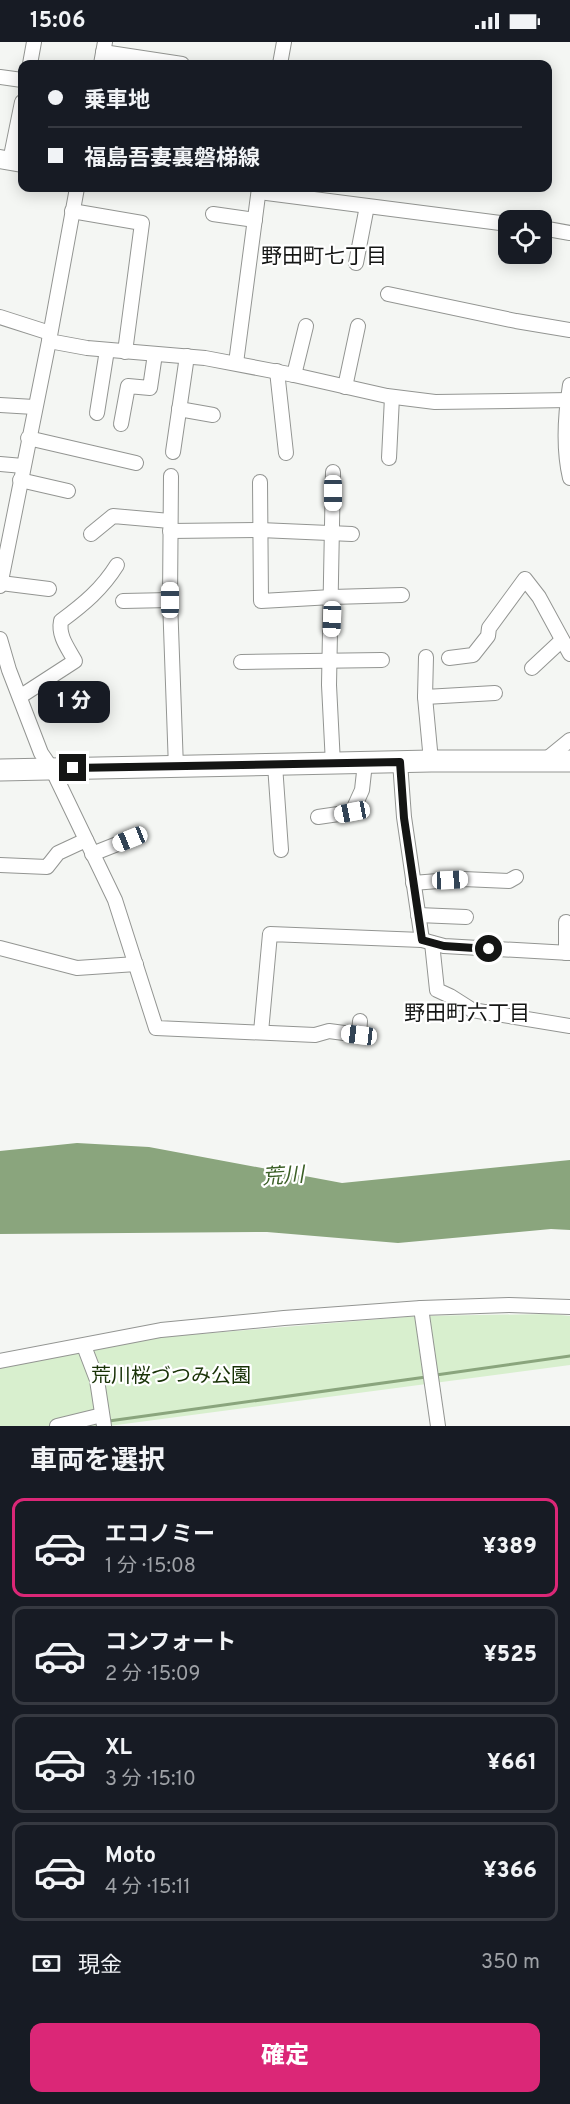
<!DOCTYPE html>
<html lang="ja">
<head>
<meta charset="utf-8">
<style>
	:root { --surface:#171b24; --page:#242831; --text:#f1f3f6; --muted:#9ea1a6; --line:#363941; --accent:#db2777 }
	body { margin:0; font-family:Overpass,"Noto Sans JP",sans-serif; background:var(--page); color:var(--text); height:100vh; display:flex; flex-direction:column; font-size:22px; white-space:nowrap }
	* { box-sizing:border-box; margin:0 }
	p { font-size:20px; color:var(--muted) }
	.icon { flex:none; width:33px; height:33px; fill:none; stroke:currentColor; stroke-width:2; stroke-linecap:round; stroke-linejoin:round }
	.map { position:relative; height:1384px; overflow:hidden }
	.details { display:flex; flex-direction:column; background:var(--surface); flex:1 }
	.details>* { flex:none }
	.hud { position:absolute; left:18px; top:18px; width:534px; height:132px; border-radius:12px; box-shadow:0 3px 15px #0003; display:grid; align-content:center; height:132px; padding:0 30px; background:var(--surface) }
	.tools { position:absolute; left:498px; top:168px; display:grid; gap:12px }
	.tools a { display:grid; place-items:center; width:54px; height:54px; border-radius:12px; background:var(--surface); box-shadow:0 3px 15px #0003; font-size:30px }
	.end { position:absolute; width:27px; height:27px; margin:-14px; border:8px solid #141514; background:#fff; box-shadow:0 0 0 3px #fff }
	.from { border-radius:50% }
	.bubble { position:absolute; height:42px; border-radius:12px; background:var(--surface); box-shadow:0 3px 15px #0003; font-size:20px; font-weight:800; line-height:42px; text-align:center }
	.car { position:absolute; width:18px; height:36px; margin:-18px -9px; border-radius:8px; box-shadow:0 0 4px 2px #0007; background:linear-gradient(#fff 24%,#345 0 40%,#fff 0 76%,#345 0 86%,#fff 0) }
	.hud b { display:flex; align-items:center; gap:21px; height:57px; font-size:22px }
	.hud b+b { border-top:2px solid var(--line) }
	.hud i { width:15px; height:15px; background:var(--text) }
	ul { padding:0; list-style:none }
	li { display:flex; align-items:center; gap:18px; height:99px; margin:0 12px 9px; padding:0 18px; border:3px solid var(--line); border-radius:12px }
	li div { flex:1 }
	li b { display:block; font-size:22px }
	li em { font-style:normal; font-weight:800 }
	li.on { border-color:var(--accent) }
	li>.icon { width:54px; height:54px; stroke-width:1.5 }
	h2 { padding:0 30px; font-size:27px; line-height:72px }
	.pay { display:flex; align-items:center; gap:15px; height:66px; padding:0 30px; font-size:22px }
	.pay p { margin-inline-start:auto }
	.cta { display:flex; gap:12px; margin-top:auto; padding:12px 30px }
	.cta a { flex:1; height:69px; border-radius:12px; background:var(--accent); color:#fff; font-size:24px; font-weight:800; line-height:69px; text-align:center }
	.status { display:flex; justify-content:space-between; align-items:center; height:42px; padding:0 30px; background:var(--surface); direction:ltr }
	.status svg { height:16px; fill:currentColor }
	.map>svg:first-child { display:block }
</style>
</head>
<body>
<div class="status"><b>15:06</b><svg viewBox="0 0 49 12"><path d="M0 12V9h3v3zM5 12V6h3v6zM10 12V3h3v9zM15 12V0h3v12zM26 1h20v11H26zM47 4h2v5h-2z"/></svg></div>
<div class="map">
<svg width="570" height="1384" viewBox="0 0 570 1384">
	<rect width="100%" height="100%" fill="#f4f6f3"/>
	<path fill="#d8efce" d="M551 1272 570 1274V1323L109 1384H0V1326L162 1295 418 1274Z"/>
	<path fill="#8aa57d" d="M77 1101 149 1105 342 1141 570 1118V1188L551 1187 398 1201 267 1190 0 1192V1109Z"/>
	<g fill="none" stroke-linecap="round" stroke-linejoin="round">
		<g stroke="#8aa57d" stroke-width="3">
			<path d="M436 1333 570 1314"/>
			<path d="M109 1379 426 1335"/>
		</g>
		<defs>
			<g id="street">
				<path d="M103 10 182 22"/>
				<path d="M30 22 34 0"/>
				<path d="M101 22 105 0"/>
				<path d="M280 22 284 0"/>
				<path d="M0 35 22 38"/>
				<path d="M10 119 22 60"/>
				<path d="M77 146 49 299 87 306 205 316 294 333 387 354 435 360 570 358"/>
				<path d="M259 150 508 182"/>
				<path d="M72 169 142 181 125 310"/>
				<path d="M213 172 255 178"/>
				<path d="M542 186 570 191"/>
				<path d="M356 221 367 164"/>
				<path d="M388 252 516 279 570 288"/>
				<path d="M0 275 50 291"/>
				<path d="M236 321 259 146"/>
				<path d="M277 329 286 411"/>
				<path d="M294 333 306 284"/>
				<path d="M570 343C565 374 563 406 570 436"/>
				<path d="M345 345 358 284"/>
				<path d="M0 363 34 365"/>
				<path d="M179 367 213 373"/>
				<path d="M97 371 107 308"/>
				<path d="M121 382 128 344 150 346 155 312"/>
				<path d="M28 396 136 421"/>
				<path d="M173 410 187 314"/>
				<path d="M389 416 392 355"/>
				<path d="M0 422 23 424"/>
				<path d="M171 434 170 558 176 726"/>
				<path d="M20 438 68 449"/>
				<path d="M260 440 261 559 332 555 402 553"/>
				<path d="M170 489 260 488 352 492"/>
				<path d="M91 492 113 474 170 479"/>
				<path d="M1 541 49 547"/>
				<path d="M0 544 49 299"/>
				<path d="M123 559 170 558"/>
				<path d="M0 597 9 628 41 711 52 727 115 858 156 986 315 993 329 989 359 993 360 979"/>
				<path d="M426 615 425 655 431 719"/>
				<path d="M449 616 473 613 488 594 489 586 525 537 539 555 570 612"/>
				<path d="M241 620 382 618"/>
				<path d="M532 626 562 598"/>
				<path d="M21 654 75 619C68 606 58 594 61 579 84 562 102 547 117 523"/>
				<path d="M425 655 495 651"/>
				<path d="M400 720 404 775 422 898"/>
				<path d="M543 720 570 698"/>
				<path d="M333 722 329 643 333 430"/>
				<path d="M275 723 281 808"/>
				<path d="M318 775 352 770 362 748 365 721"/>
				<path d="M92 812 130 797"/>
				<path d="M0 823 47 825 58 811 86 798"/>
				<path d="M413 841 463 837 509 839 516 835"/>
				<path d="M418 873 466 875"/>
				<path d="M432 901 437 948 450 954 472 968 570 984"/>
				<path d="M0 906 77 926 136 922"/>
				<path d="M566 911V880"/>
				<path d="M261 990 270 892 422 898 444 904 570 911"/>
				<path d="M421 1266 438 1384"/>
				<path d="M84 1304 97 1338 104 1384"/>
				<path d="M0 1319 161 1288 284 1276 421 1266 509 1263 570 1265"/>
				<path d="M57 1384 102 1373"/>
			</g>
			<path id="secondary" d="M0 117 22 121"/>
			<path id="primary" d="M0 728 431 719H570"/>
		</defs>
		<use href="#street" stroke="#939592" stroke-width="16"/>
		<use href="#secondary" stroke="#939592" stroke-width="20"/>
		<use href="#primary" stroke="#939592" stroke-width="23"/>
		<use href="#street" stroke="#fff" stroke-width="14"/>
		<use href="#secondary" stroke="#fff" stroke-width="18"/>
		<use href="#primary" stroke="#fff" stroke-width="21"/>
	</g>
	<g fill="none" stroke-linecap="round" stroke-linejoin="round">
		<path stroke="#141514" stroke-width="8" d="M73 726 400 720 404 776 422 898 444 904 489 907"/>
	</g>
	<g text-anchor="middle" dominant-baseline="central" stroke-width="4.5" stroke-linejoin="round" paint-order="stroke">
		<g font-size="20" fill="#183206" stroke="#fff">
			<text x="171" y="1335">荒川桜づつみ公園</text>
		</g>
		<g font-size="21" fill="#141514" stroke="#fff">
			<text x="324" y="215">野田町七丁目</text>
			<text x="467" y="972">野田町六丁目</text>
		</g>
		<g font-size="21" font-style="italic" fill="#3c6027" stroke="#fff">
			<text transform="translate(283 1135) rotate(-4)">荒川</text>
		</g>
	</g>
</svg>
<div class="tools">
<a><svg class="icon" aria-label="locate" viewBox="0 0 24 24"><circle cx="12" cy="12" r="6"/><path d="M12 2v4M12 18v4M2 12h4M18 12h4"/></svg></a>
</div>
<i class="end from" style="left:489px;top:907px"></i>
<i class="end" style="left:73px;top:726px"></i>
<div class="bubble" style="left:38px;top:639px;width:72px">1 分</div>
<i class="car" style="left:333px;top:451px;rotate:180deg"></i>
<i class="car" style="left:170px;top:558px;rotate:0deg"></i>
<i class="car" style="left:332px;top:577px;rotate:182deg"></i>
<i class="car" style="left:352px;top:770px;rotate:259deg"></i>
<i class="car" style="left:130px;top:797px;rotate:248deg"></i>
<i class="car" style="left:450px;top:838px;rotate:87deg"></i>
<i class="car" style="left:359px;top:993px;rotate:277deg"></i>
<div class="hud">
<b><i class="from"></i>乗車地</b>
<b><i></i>福島吾妻裏磐梯線</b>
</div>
</div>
<section class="details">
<h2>車両を選択</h2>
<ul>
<li class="on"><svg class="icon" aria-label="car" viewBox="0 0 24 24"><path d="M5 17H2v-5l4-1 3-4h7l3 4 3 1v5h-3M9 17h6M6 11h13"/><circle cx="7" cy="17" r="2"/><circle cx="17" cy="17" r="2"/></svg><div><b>エコノミー</b><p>1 分 · 15:08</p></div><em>¥389</em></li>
<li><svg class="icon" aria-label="car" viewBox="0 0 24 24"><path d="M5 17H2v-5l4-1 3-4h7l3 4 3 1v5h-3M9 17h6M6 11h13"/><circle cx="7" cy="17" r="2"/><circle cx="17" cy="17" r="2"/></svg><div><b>コンフォート</b><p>2 分 · 15:09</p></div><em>¥525</em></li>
<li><svg class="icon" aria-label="car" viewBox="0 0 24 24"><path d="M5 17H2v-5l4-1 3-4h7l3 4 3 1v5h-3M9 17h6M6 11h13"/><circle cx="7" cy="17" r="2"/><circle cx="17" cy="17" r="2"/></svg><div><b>XL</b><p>3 分 · 15:10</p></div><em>¥661</em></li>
<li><svg class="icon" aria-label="car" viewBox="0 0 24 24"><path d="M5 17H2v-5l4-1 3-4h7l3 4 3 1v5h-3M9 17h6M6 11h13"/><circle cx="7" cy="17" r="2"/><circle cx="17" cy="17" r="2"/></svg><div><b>Moto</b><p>4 分 · 15:11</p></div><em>¥366</em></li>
</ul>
<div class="pay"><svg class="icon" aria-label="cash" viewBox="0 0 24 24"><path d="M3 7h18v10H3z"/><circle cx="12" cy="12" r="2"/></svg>現金<p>350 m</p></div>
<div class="cta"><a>確定</a></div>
</section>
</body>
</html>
